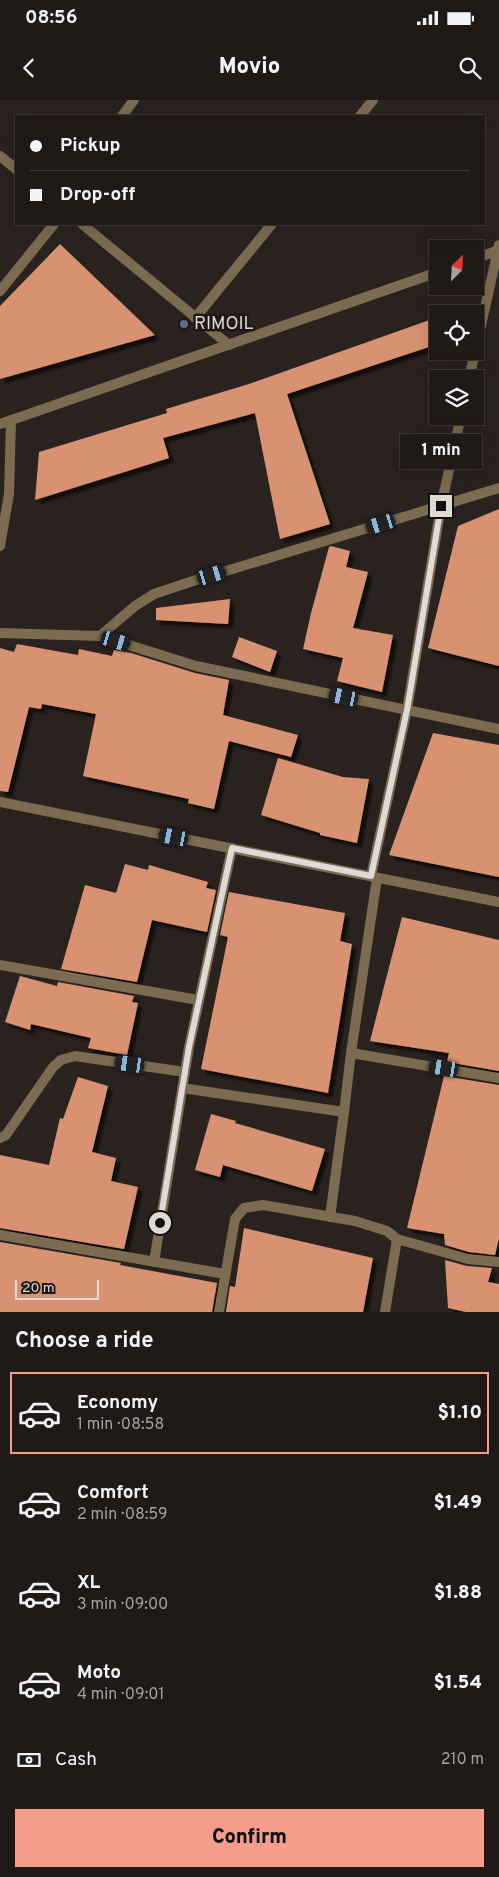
<!DOCTYPE html>
<html lang="en">
<head>
<meta charset="utf-8">
<style>
	:root { --surface:#1f1a17; --page:#2c2724; --text:#f1f3f6; --muted:#a1a1a1; --line:#3c3836; --accent:#f49d8d }
	body { margin:0; font-family:Overpass,sans-serif; background:var(--page); color:var(--text); height:100vh; display:flex; flex-direction:column; font-size:19px; white-space:nowrap }
	* { box-sizing:border-box; margin:0 }
	p { font-size:16px; color:var(--muted) }
	.icon { flex:none; width:28px; height:28px; fill:none; stroke:currentColor; stroke-width:2; stroke-linecap:round; stroke-linejoin:round }
	.map { position:relative; height:1212px; overflow:hidden }
	.details { display:flex; flex-direction:column; background:var(--surface); flex:1 }
	.details>* { flex:none }
	.guide { position:absolute; left:15px; top:15px; width:470px; height:110px; border-radius:0px; box-shadow:0 5px 20px #0002,0 0 0 1px var(--line); display:grid; align-content:center; height:110px; padding:0 15px; background:var(--surface) }
	.needle { width:32px; rotate:24deg }
	.controls { position:absolute; left:429px; top:140px; display:grid; gap:10px }
	.controls a { display:grid; place-items:center; width:55px; height:55px; border-radius:0px; background:var(--surface); box-shadow:0 5px 20px #0002,0 0 0 1px var(--line); font-size:25px }
	.scale { position:absolute; left:15px; bottom:12px; width:84px; box-sizing:border-box; padding-left:5px; border:2px solid #dfdad8; border-top:0; font-size:14px; line-height:18px; white-space:nowrap; color:#dfdad8; -webkit-text-stroke:4px #1f1916; paint-order:stroke }
	.end { position:absolute; width:22px; height:22px; margin:-11px; border:6px solid #dfdad8; background:#111; box-shadow:0 0 0 2px #111 }
	.from { border-radius:50% }
	.bubble { position:absolute; height:35px; border-radius:0px; background:var(--surface); box-shadow:0 5px 20px #0002,0 0 0 1px var(--line); font-size:16px; font-weight:800; line-height:35px; text-align:center }
	.car { position:absolute; width:15px; height:30px; margin:-15px -8px; border-radius:6px; box-shadow:0 0 4px 1px #0007; background:linear-gradient(#222 24%,#8ab4d8 0 40%,#222 0 76%,#8ab4d8 0 86%,#222 0) }
	.guide b { display:flex; align-items:center; gap:18px; height:48px; font-size:19px }
	.guide b+b { border-top:1px solid var(--line) }
	.guide i { width:12px; height:12px; background:var(--text) }
	ul { padding:0; list-style:none }
	li { display:flex; align-items:center; gap:15px; height:82px; margin:0 10px 8px; padding:0 5px; border:2px solid transparent; border-radius:0px }
	li div { flex:1 }
	li b { display:block; font-size:19px }
	li em { font-style:normal; font-weight:800 }
	li.current { border-color:var(--accent) }
	li>.icon { width:45px; height:45px; stroke-width:1.5 }
	h2 { padding:0 15px; font-size:22px; line-height:60px }
	.pay { display:flex; align-items:center; gap:12px; height:55px; padding:0 15px; font-size:19px }
	.pay p { margin-inline-start:auto }
	.primary-button { display:flex; gap:10px; margin-top:auto; padding:10px 15px }
	.primary-button a { flex:1; height:58px; border-radius:0px; background:var(--accent); color:#111; font-size:20px; font-weight:800; line-height:58px; text-align:center }
	.status { display:flex; justify-content:space-between; align-items:center; height:35px; padding:0 25px; background:var(--surface); direction:ltr }
	.status svg { height:14px; fill:currentColor }
	header { display:flex; justify-content:space-between; align-items:center; height:65px; padding:0 15px; background:var(--surface); font-size:22px; font-weight:800 }
	.map>svg:first-child { display:block }
</style>
</head>
<body>
<div class="status"><b>08:56</b><svg viewBox="0 0 49 12"><path d="M0 12V9h3v3zM5 12V6h3v6zM10 12V3h3v9zM15 12V0h3v12zM26 1h20v11H26zM47 4h2v5h-2z"/></svg></div>
<header><svg class="icon" aria-label="back" viewBox="0 0 24 24"><path d="M15 5l-7 7 7 7"/></svg>Movio<svg class="icon" aria-label="search" viewBox="0 0 24 24"><circle cx="10" cy="10" r="6"/><path d="M15 15l6 6"/></svg></header>
<div class="map">
<svg width="499" height="1212" viewBox="0 0 499 1212">
	<defs>
		<filter id="shadow"><feDropShadow dx="4.5" dy="4.5" stdDeviation="1" flood-color="#0009"/></filter>
	</defs>
	<rect width="100%" height="100%" fill="#29221f"/>
	<g fill="#d89272" filter="url(#shadow)">
		<path d="M60 144 155 235 0 279V206Z"/>
		<path d="M476 204 474 214H448Z"/>
		<path d="M438 217V244L287 294 330 424 280 439 255 313 163 338 169 358 35 400 39 352 167 313 166 309 249 284Z"/>
		<path d="M499 409V566L428 548 458 426Z"/>
		<path d="M331 446 350 451 346 467 368 472 353 528 393 535 382 592 337 581 343 558 303 549 311 513 329 447Z"/>
		<path d="M230 499 228 524 156 520V508Z"/>
		<path d="M239 537 277 551 270 572 232 557Z"/>
		<path d="M17 544 78 555 79 549 112 556 114 550 131 553 195 573 229 580 223 615 298 635 291 657 229 641 214 709 188 703 189 699 83 676 96 614 42 604 41 609 29 607 8 692 0 691V548L14 552Z"/>
		<path d="M433 633 499 645V777L389 755Z"/>
		<path d="M278 658 343 677 369 679 357 743 320 735V733L261 715Z"/>
		<path d="M125 764 148 770 149 765 208 782 206 788 216 790 207 832 152 820 137 882 61 869 85 785 116 793Z"/>
		<path d="M229 792 345 813 340 841 352 844 328 993 201 969 228 837 220 835Z"/>
		<path d="M402 817 499 840V971L447 962 449 953 370 941Z"/>
		<path d="M20 876 57 886 58 882 134 896 132 902 138 903 127 955 88 948 91 938 31 924 30 930 5 922Z"/>
		<path d="M444 976 499 985V1138L495 1155 469 1152 445 1145 444 1134 407 1128Z"/>
		<path d="M78 977 108 986 92 1052 116 1058 111 1081 138 1087 124 1149 0 1128V1055L49 1065 60 1018 63 1019Z"/>
		<path d="M211 1014 236 1021 235 1023 325 1049 312 1091 223 1065 220 1077 195 1070Z"/>
		<path d="M244 1128 373 1158 363 1212H226L230 1186 235 1187Z"/>
		<path d="M0 1142 121 1163 120 1165 217 1183 212 1212H0Z"/>
		<path d="M445 1160 467 1166 492 1168 488 1182 499 1184V1212H466L448 1208Z"/>
	</g>
	<g fill="none" stroke-linecap="round" stroke-linejoin="round">
		<g stroke="#7b6b51" stroke-width="10">
			<path d="M122 16 134 0"/>
			<path d="M360 16 373 0"/>
			<path d="M0 56 16 69"/>
			<path d="M82 124 229 245"/>
			<path d="M0 191 54 124"/>
			<path d="M195 218 272 124"/>
			<path d="M469 279 499 145"/>
			<path d="M0 446 9 394 11 320"/>
			<path d="M0 533 100 536 135 506 154 494 193 481 499 388"/>
			<path d="M100 536 196 566 499 629"/>
			<path d="M0 702 499 802"/>
			<path d="M371 776 407 610 441 406 461 316"/>
			<path d="M0 865 198 900"/>
			<path d="M351 953 499 978"/>
			<path d="M182 988 344 1012 351 953 377 778"/>
			<path d="M0 1038 6 1035 53 967 61 960 75 956 185 972"/>
			<path d="M330 1117 344 1012"/>
			<path d="M0 1135 225 1174"/>
			<path d="M397 1139 468 1159 499 1162"/>
			<path d="M154 1162 189 947 232 748"/>
			<path d="M219 1212 235 1119 244 1108 263 1105 355 1121 387 1131 397 1139 385 1212"/>
		</g>
		<g stroke="#7b6b51" stroke-width="10">
			<path d="M475 159 499 150"/>
			<path d="M0 324 438 172"/>
		</g>
	</g>
	<g fill="none" stroke-linecap="round" stroke-linejoin="round">
		<path stroke="#dfdad8" stroke-width="6" d="M160 1123 189 947 232 748 371 776 407 610 441 406"/>
	</g>
	<circle fill="#5c6f8a" stroke="#1f1916" stroke-width="2" cx="184" cy="224" r="5"/>
	<g text-anchor="middle" dominant-baseline="central" stroke-width="5" stroke-linejoin="round" paint-order="stroke">
		<g font-size="18" fill="#dfdad8" stroke="#1f1916" text-anchor="start">
			<text x="194" y="224">RIMOIL</text>
		</g>
	</g>
</svg>
<div class="controls">
<a><svg class="needle" viewBox="-14 -14 28 28"><path d="M0-13l5 13h-10z" fill="#e53935"/><path d="M0 13l5-13h-10z" fill="#a1a1a1"/></svg></a>
<a><svg class="icon" aria-label="locate" viewBox="0 0 24 24"><circle cx="12" cy="12" r="6"/><path d="M12 2v4M12 18v4M2 12h4M18 12h4"/></svg></a>
<a><svg class="icon" aria-label="layers" viewBox="0 0 24 24"><path d="M12 4l9 5-9 5-9-5zM3 14l9 5 9-5"/></svg></a>
</div>
<div class="scale">20 m</div>
<i class="end from" style="left:160px;top:1123px"></i>
<i class="end" style="left:441px;top:406px"></i>
<div class="bubble" style="left:400px;top:334px;width:82px">1 min</div>
<i class="car" style="left:381px;top:424px;rotate:253deg"></i>
<i class="car" style="left:212px;top:475px;rotate:73deg"></i>
<i class="car" style="left:116px;top:541px;rotate:107deg"></i>
<i class="car" style="left:344px;top:597px;rotate:282deg"></i>
<i class="car" style="left:174px;top:737px;rotate:281deg"></i>
<i class="car" style="left:130px;top:964px;rotate:278deg"></i>
<i class="car" style="left:444px;top:968px;rotate:279deg"></i>
<div class="guide">
<b><i class="from"></i>Pickup</b>
<b><i></i>Drop-off</b>
</div>
</div>
<section class="details">
<h2>Choose a ride</h2>
<ul>
<li class="current"><svg class="icon" aria-label="car" viewBox="0 0 24 24"><path d="M5 17H2v-5l4-1 3-4h7l3 4 3 1v5h-3M9 17h6M6 11h13"/><circle cx="7" cy="17" r="2"/><circle cx="17" cy="17" r="2"/></svg><div><b>Economy</b><p>1 min · 08:58</p></div><em>$1.10</em></li>
<li><svg class="icon" aria-label="car" viewBox="0 0 24 24"><path d="M5 17H2v-5l4-1 3-4h7l3 4 3 1v5h-3M9 17h6M6 11h13"/><circle cx="7" cy="17" r="2"/><circle cx="17" cy="17" r="2"/></svg><div><b>Comfort</b><p>2 min · 08:59</p></div><em>$1.49</em></li>
<li><svg class="icon" aria-label="car" viewBox="0 0 24 24"><path d="M5 17H2v-5l4-1 3-4h7l3 4 3 1v5h-3M9 17h6M6 11h13"/><circle cx="7" cy="17" r="2"/><circle cx="17" cy="17" r="2"/></svg><div><b>XL</b><p>3 min · 09:00</p></div><em>$1.88</em></li>
<li><svg class="icon" aria-label="car" viewBox="0 0 24 24"><path d="M5 17H2v-5l4-1 3-4h7l3 4 3 1v5h-3M9 17h6M6 11h13"/><circle cx="7" cy="17" r="2"/><circle cx="17" cy="17" r="2"/></svg><div><b>Moto</b><p>4 min · 09:01</p></div><em>$1.54</em></li>
</ul>
<div class="pay"><svg class="icon" aria-label="cash" viewBox="0 0 24 24"><path d="M3 7h18v10H3z"/><circle cx="12" cy="12" r="2"/></svg>Cash<p>210 m</p></div>
<div class="primary-button"><a>Confirm</a></div>
</section>
</body>
</html>
